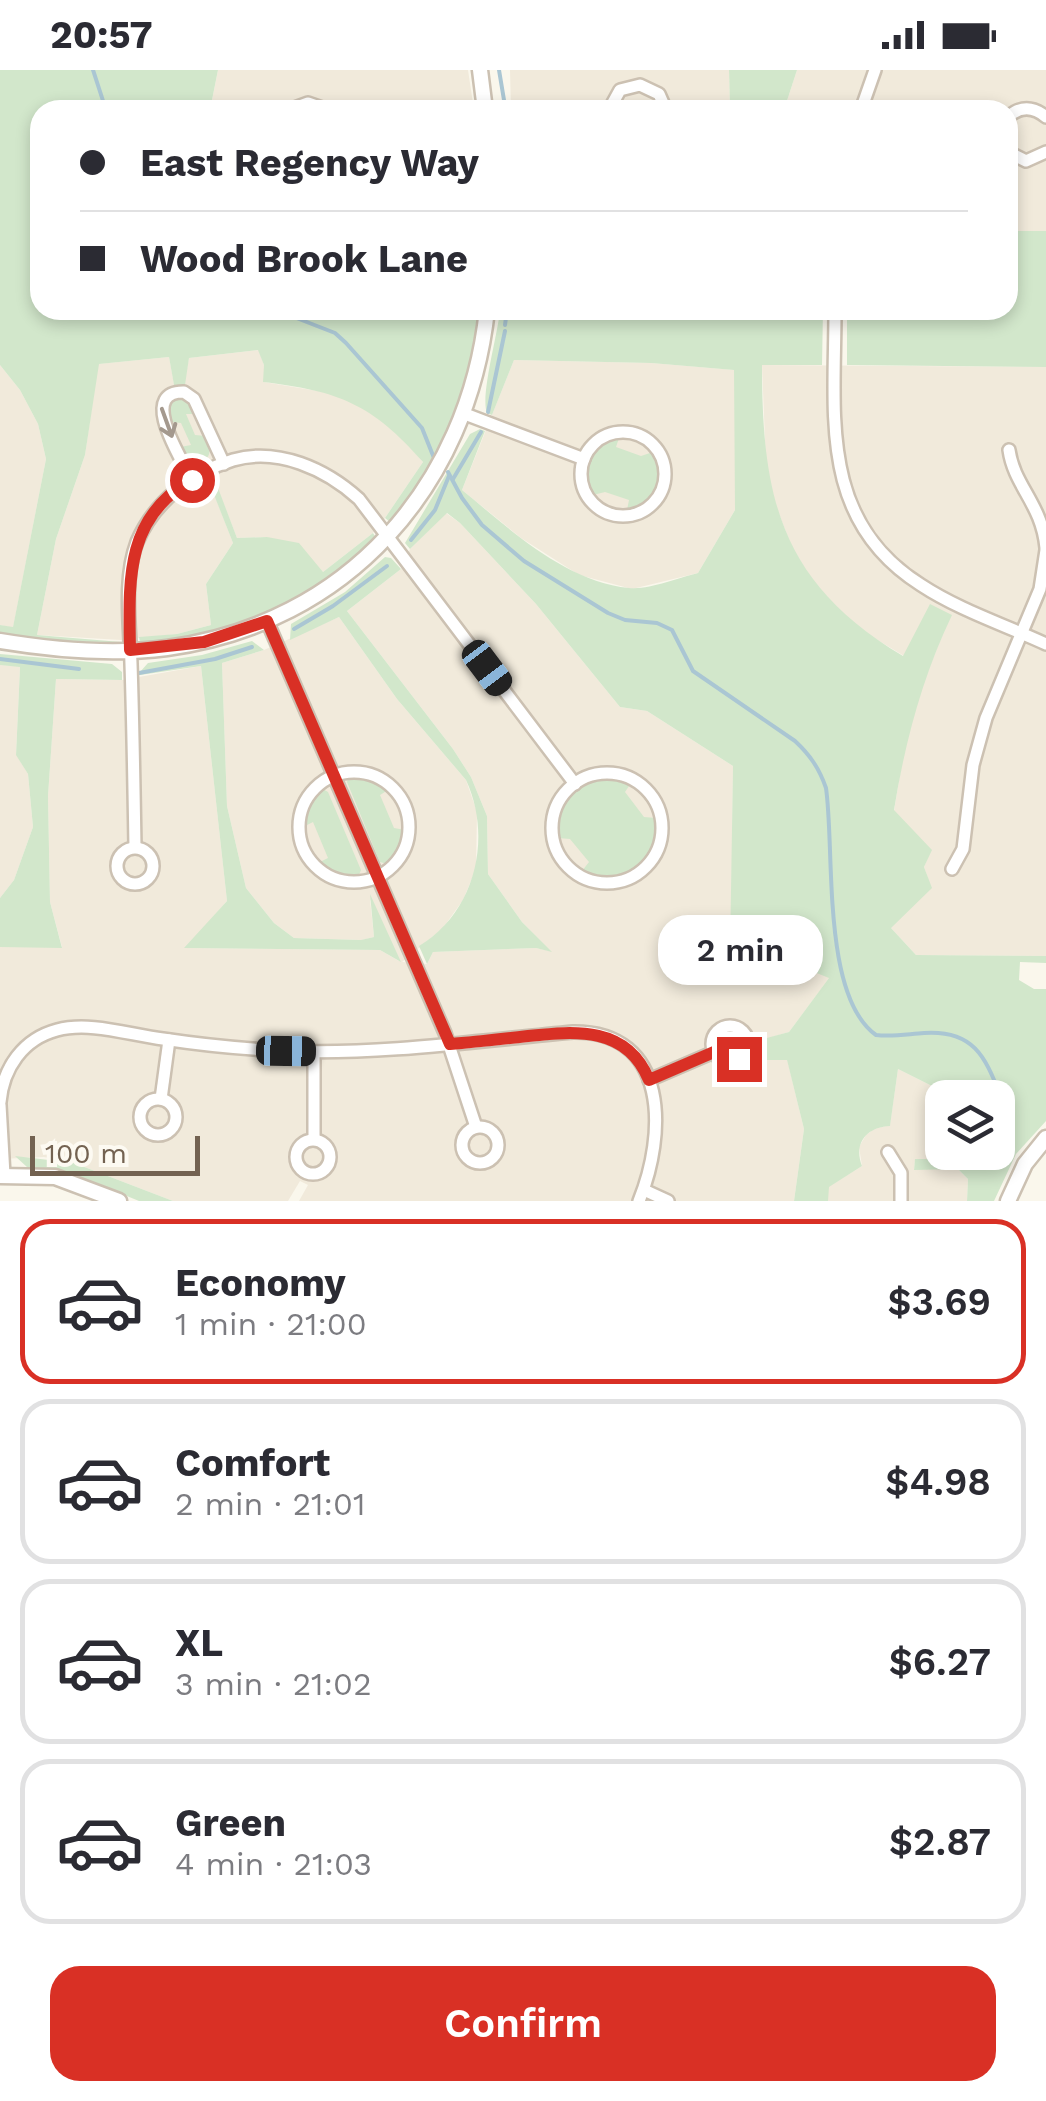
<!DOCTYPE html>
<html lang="en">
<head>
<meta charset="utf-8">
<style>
	:root { --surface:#fff; --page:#f7f7f7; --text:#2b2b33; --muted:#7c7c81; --line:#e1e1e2; --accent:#d93025 }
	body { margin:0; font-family:"Work Sans",sans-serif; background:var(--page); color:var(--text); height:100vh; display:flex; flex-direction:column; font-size:38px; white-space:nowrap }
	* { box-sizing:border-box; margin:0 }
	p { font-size:32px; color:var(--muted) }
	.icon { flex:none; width:55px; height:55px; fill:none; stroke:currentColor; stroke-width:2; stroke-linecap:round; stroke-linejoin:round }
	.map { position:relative; height:1131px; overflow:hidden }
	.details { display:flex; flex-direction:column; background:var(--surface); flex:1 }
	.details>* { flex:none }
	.top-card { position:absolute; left:30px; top:30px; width:988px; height:220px; border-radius:30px; box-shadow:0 5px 15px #0003; display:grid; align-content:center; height:220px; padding:0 50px; background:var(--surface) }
	.controls { position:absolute; left:925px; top:1010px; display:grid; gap:20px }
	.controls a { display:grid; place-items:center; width:90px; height:90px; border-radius:20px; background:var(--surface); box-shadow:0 5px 15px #0003; font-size:50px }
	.scale { position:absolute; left:30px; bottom:25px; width:170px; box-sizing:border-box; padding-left:10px; border:5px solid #736251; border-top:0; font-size:28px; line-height:35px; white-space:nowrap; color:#736251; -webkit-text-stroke:8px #fdfaf2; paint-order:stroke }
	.end { position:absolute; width:45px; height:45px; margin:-22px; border:12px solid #d93025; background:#fff; box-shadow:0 0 0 5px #fff }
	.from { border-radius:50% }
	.bubble { position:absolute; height:70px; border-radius:30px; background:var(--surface); box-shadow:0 5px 15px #0003; font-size:32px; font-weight:600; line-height:70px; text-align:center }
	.car { position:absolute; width:30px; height:60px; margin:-30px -15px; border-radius:12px; box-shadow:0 0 8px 2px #0007; background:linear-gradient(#222 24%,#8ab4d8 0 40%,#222 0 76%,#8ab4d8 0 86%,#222 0) }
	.top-card b { display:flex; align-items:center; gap:35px; height:95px; font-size:38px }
	.top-card b+b { border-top:2px solid var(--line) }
	.top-card i { width:25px; height:25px; background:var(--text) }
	ul { padding:18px 0 0; list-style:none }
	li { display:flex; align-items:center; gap:30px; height:165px; margin:0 20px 15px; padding:0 30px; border:5px solid var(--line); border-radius:30px }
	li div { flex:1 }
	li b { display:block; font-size:38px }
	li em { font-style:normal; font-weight:600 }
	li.current { border-color:var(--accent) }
	li>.icon { width:90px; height:90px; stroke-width:1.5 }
	.button { display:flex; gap:20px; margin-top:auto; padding:20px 50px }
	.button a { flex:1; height:115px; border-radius:30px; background:var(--accent); color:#fff; font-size:40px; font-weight:600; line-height:115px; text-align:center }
	.status { display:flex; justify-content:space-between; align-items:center; height:70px; padding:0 50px; background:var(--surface); direction:ltr }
	.status svg { height:28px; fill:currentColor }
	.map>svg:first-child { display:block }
</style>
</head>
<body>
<div class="status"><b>20:57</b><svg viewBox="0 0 49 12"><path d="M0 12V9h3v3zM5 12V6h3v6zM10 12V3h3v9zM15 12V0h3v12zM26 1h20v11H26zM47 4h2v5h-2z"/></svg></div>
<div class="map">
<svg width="1046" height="1131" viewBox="0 0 1046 1131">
	<rect width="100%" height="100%" fill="#faf7ec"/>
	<g fill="#f1eadb">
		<path d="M218 0H468L474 40H210Z"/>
		<path d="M510 0H729L730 40H511Z"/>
		<path d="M797 0H1046V161H1008V40H784Z"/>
		<path d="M259 280 264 295V312L330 323 359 335 395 360 423 392 385 448 373 463 323 502 267 467 237 468 214 410 210 413 233 473 206 514 211 555 177 564 121 570 37 565 56 469 85 385 98 294 169 287 174 314 184 315 189 288Z"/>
		<path d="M514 290 651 293 735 300V440L698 503 632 519 579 505 521 468 462 420Z"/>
		<path d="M0 295 20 320 38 354 46 389 13 558 0 555Z"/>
		<path d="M762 295 1046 297V886L916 885 890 857 931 818 924 797 931 780 894 741 904 680 923 613 944 561 904 586 871 566 843 544 811 509 791 475 776 436 766 396Z"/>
		<path d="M446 443 460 453 536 534 620 637 647 641 733 696 731 882 767 883 830 907 789 962 759 971 756 989H787L804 1059 794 1131H299L308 1115 300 1111 288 1131H173L74 1093 44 1087 0 1089V877H62L50 832 48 726 56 609 122 610 201 596 227 831 186 878 380 880 399 891 370 829 374 867 362 870 294 868 274 853 246 818 227 736 222 593 264 580 339 547 397 629 466 710 477 742 476 799 463 830 443 858 402 892 427 894 433 882 536 878 550 881 522 852 488 804 487 746 471 707 453 679 347 541 401 499 410 479Z"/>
		<path d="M0 595 20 596 16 684 28 704 33 757 14 810 0 828Z"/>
		<path d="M898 999 954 1027 942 1028V1082L968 1083 963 1089 915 1090 914 1099H958L968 1109 967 1131H828V1117L862 1096 859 1077 866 1065 874 1059 890 1055Z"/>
	</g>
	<g fill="#d2e7cb">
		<path d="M0 0H218L210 40H40V240H480C468 318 445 392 390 452L385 448 423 392C372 334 339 321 263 312L264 295 258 280 189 288 185 315H174L169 287 99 294 85 385 56 469 37 565 121 572H69L0 563V555L13 557 46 389 38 354 20 320 0 295Z"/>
		<path d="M729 0H797L784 40H730Z"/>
		<path d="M1008 161H1046V297L847 295V240H1008Z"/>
		<path d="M500 240H823L822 295H762C762 429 781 513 903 586L930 534 952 545C922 608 905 672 894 740L932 780 924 797 932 818 891 858 916 885 1046 886V893L1020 892 1019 910 1034 919H1046V1051L1016 1084 994 1131H967L968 1109 958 1099 914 1100 915 1089H963L968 1083 998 1082V1028L954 1027 898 999 890 1056C867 1057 853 1073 862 1096L829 1117 828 1131H794L804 1059 787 990H756L759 970 789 962 829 908 767 883 730 882 733 696 647 641 620 637 536 534 460 453 447 443 410 479 405 473 470 364 480 359 485 361 462 420C511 460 564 511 629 518 649 520 678 508 698 503L735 440 734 300 651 293 514 290 492 345 487 343C480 326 498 264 500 240Z"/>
		<path d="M179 326C187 329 195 335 195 344H186L195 365 206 366C213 380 211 394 192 392L180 377 191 375 181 353 170 352 167 333Z"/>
		<path d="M617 367 619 368 616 377 641 386 653 382C668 406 657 436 627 440L629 430 605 422 593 425C576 400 590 376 617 367Z"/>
		<path d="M215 410 237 468 267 467 299 473 323 502 373 463 376 468C312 526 230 575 140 572L139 567 177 564 211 555 206 514 233 473 209 412Z"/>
		<path d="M385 487 391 488 401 499 347 541 453 679 471 707 487 746 488 804 522 852 552 882 536 878 433 882 427 894 419 876C475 843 493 768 466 710L397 629 339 547 290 570 291 554 345 522Z"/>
		<path d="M252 571 264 580 222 593 227 736 246 818 274 853 294 868 361 870 374 867 370 824 401 892 380 880 184 878 227 831 201 596 140 605V602L148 593 202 585Z"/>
		<path d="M0 584 112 594 122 602V610L56 609 48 726 50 832 62 878 0 877V828L14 810 33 757 28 704 16 685 20 597 0 595Z"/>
		<path d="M349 707H367L388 720 380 725 394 758 405 760V763L398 782 387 794 380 792 377 785 347 712Z"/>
		<path d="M605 707 631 713 625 722 644 747 656 748C666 791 619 821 582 801L589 792 570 769 558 768C552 735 573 712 605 707Z"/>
		<path d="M321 718 328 722 361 800 358 807 338 804 320 792 328 788 313 752 305 756 303 746Z"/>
		<path d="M15 1086 74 1093 173 1131H139L76 1105 27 1097Z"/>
	</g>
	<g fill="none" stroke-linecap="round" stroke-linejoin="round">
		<g stroke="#aac6d3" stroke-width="4">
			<path d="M93 0 106 40"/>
			<path d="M499 0 505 36"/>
			<path d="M276 240 335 263 346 273 422 358 434 388"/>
			<path d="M505 255 507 240"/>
			<path d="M488 342 505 261"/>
			<path d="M448 402 462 428 482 455 524 491 608 543 625 550 657 553 672 560 693 601 795 671C810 685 819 698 826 718 835 780 821 926 876 965 893 967 908 964 924 963 983 959 988 999 1008 1043"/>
			<path d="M453 409 481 362"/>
			<path d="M411 470 435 440 449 406"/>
			<path d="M294 559 333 536 387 496"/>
			<path d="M0 589 79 599"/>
			<path d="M139 603 215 589 252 577"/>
		</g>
		<defs>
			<g id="minor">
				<path d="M289 40 308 33 328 40"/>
				<path d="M609 40 620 20 640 15 659 24 666 40"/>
				<path d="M861 40 875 0"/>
				<path d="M1008 47C1020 36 1033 36 1046 47"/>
				<path d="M1008 82 1026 91 1046 82"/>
				<path d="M835 240C835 345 818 450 921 515 959 540 1005 555 1046 574"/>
				<path d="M465 344 584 389"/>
				<circle cx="623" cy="404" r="42"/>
				<path d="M1009 380C1014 416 1042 434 1046 478"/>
				<path d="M192 410C182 390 137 321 184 322L194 329 224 394"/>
				<path d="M267 551 445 963 476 1057"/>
				<circle cx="354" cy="757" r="55"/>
				<circle cx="607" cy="758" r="55"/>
				<path d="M135 777C134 716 133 655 131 594 130 555 123 509 137 472 154 432 191 403 233 390 278 377 326 399 359 429L575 714"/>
				<circle cx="135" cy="796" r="18"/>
				<path d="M952 799 963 779 973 695 986 648 1040 519 1046 480"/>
				<circle cx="730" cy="974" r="18"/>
				<path d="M649 1010 714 982"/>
				<circle cx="158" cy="1047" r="18"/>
				<path d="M161 1029 169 970"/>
				<path d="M0 1032C3 998 23 969 57 960 90 951 130 965 163 969 203 975 244 979 284 981 381 985 477 971 573 962 670 961 666 1065 639 1131"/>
				<path d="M0 1035 4 1105"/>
				<circle cx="480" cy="1075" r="18"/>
				<path d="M314 1069V982"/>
				<circle cx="313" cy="1087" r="17"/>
				<path d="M888 1082 901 1103V1131"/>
				<path d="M644 1120 668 1131"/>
			</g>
			<g id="tertiary">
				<path d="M480 0 485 40"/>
				<path d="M0 571C54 580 113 585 167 578 347 554 468 416 487 240"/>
				<path d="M0 1106 55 1107 119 1131"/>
				<path d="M1008 1131 1025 1094 1046 1068"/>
			</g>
		</defs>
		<use href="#minor" stroke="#ccc1b2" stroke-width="16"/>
		<use href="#tertiary" stroke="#ccc1b2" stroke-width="19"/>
		<use href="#minor" stroke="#fff" stroke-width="11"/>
		<use href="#tertiary" stroke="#fff" stroke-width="14"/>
	</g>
	<defs><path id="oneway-shaft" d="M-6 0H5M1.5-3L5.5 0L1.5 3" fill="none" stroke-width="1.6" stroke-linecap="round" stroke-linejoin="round" transform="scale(2.5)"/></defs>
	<use stroke="#a4998e" href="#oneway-shaft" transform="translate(167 353) rotate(70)"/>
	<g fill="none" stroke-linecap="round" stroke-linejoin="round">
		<path stroke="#d93025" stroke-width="12" d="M192 410C124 447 129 513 130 580L204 572 267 551 450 974C476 972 502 969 528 966 576 961 627 956 649 1010L714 982 727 992 739 989"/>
	</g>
</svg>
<div class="controls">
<a><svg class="icon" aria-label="layers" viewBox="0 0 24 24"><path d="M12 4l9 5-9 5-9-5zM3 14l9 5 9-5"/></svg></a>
</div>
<div class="scale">100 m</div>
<i class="end from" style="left:192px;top:410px"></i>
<i class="end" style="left:739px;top:989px"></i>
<div class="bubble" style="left:658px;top:845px;width:165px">2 min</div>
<i class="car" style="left:487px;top:598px;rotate:143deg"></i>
<i class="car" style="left:286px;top:981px;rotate:91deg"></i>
<div class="top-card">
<b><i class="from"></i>East Regency Way</b>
<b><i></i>Wood Brook Lane</b>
</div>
</div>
<section class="details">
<ul>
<li class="current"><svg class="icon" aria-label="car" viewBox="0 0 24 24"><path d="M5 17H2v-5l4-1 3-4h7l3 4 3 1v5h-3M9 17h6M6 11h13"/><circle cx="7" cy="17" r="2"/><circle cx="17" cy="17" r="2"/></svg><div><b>Economy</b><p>1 min · 21:00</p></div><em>$3.69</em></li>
<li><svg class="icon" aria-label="car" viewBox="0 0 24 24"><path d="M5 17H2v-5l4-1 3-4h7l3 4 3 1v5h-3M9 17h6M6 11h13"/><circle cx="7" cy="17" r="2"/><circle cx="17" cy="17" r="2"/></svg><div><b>Comfort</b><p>2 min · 21:01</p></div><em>$4.98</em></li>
<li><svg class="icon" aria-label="car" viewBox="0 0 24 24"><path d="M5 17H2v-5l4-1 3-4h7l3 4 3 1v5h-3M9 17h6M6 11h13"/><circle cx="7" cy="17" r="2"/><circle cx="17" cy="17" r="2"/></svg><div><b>XL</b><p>3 min · 21:02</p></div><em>$6.27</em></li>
<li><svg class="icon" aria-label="car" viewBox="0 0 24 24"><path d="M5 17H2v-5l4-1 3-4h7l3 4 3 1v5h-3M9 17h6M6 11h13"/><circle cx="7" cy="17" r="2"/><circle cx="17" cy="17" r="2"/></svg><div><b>Green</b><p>4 min · 21:03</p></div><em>$2.87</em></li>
</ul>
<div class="button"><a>Confirm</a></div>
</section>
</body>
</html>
